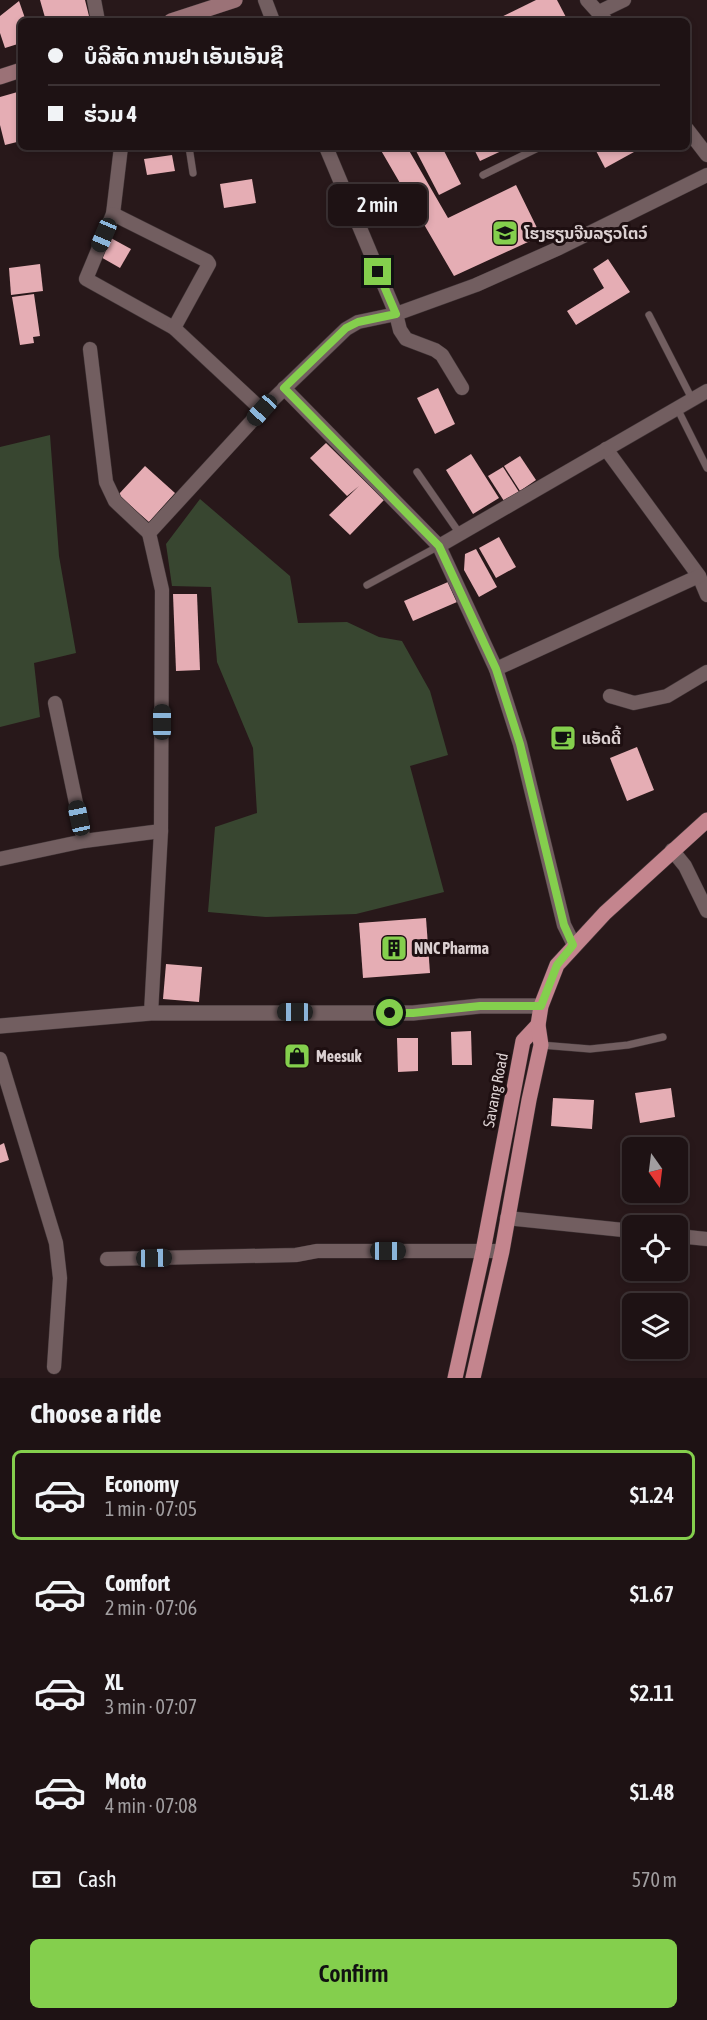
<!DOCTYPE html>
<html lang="en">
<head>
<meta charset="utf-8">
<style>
	:root { --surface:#1e1214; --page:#261b1d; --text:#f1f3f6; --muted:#a19ea0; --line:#3c3234; --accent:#84cf4d }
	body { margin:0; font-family:"Asap Condensed","Noto Sans Lao",sans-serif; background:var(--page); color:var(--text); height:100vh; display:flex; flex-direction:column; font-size:22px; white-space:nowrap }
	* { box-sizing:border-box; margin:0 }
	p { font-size:20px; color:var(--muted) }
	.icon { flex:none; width:33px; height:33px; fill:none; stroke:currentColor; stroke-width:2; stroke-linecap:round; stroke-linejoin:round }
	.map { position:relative; height:1378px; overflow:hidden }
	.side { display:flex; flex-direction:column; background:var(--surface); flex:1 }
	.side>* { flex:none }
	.top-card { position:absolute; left:18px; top:18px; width:672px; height:132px; border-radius:9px; box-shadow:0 3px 9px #0003,0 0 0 2px var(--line); display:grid; align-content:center; height:132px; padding:0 30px; background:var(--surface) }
	.needle { width:39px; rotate:166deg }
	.controls { position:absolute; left:622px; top:1137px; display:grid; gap:12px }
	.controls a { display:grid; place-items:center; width:66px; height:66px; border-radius:9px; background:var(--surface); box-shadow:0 3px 9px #0003,0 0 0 2px var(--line); font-size:30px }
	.end { position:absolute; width:27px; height:27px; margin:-14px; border:8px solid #84cf4d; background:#111; box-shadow:0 0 0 3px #111 }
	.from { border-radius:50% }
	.bubble { position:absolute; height:42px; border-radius:9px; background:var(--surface); box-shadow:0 3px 9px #0003,0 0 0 2px var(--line); font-size:20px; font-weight:600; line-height:42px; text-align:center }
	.car { position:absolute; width:18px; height:36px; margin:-18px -9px; border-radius:8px; box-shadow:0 0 4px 2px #0007; background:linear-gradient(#222 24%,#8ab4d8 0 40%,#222 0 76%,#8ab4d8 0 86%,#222 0) }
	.top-card b { display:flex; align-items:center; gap:21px; height:57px; font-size:22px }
	.top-card b+b { border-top:2px solid var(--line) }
	.top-card i { width:15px; height:15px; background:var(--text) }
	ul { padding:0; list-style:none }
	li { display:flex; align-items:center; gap:18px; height:90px; margin:0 12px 9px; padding:0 18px; border:3px solid transparent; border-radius:9px }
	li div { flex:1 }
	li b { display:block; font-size:22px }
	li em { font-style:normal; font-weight:600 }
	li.current { border-color:var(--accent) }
	li>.icon { width:54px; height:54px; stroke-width:1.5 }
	h2 { padding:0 30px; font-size:27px; line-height:72px }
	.pay { display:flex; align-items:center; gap:15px; height:66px; padding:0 30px; font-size:22px }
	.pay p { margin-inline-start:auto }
	.button { display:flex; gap:12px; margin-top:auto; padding:12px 30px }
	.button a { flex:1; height:69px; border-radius:9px; background:var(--accent); color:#111; font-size:24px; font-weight:600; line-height:69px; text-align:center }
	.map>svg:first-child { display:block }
</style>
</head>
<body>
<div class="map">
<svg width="707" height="1378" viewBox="0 0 707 1378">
	<rect width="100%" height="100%" fill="#28181a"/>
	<g fill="#384630">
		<path d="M50 435 59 556 76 653 34 663 40 717 0 727V447Z"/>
		<path d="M200 499 290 576 298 623 347 622 379 637 402 641 430 691 448 755 410 766 444 892 356 914 266 917 208 912 215 827 257 813 253 748 217 662 211 587 172 586 166 544Z"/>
	</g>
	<g fill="#e5adb4">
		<path d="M40 0H85L90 20 46 21Z"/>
		<path d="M536 0H557L568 21H493Z"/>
		<path d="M19 1 26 21H21V43L5 48 0 33V16Z"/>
		<path d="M21 91V141L5 145 0 125V97Z"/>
		<path d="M379 147H407L448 218 516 185 541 236 454 276Z"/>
		<path d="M414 147H442L461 184 439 195Z"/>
		<path d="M473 147H510L480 161Z"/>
		<path d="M594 147H632L634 152 605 168Z"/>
		<path d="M172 155 175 171 147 175 144 159Z"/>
		<path d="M252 179 256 203 224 208 220 184Z"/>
		<path d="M109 237 131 249 120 268 99 256Z"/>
		<path d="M608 259 630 292 576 325 567 311 604 288 593 269Z"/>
		<path d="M40 264 43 291 11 295 9 268Z"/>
		<path d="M34 294 40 336 33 337 34 343 20 345 12 297Z"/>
		<path d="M438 388 455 424 435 434 417 398Z"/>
		<path d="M326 443 384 500 350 535 329 515 359 486 347 496 310 458Z"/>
		<path d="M471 454 499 498 473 514 446 470Z"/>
		<path d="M520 456 536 480 520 491 504 466Z"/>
		<path d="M145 466 175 493 149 522 118 495Z"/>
		<path d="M503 467 519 492 504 501 488 476Z"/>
		<path d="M499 537 516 567 496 578 479 548Z"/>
		<path d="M476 549 497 587 479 597 464 570 465 554Z"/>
		<path d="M448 582 457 602 413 621 404 601Z"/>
		<path d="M173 594H197L200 670 176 671Z"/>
		<path d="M637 747 654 790 627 801 610 758Z"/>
		<path d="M426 918 430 973 363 978 359 923Z"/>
		<path d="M166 964 202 967 199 1002 163 999Z"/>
		<path d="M471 1031 472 1065H452L451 1032Z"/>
		<path d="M397 1038H418V1071L398 1072Z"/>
		<path d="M671 1088 675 1117 640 1123 635 1093Z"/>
		<path d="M553 1098 594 1100 592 1129 551 1126Z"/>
		<path d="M4 1143 9 1160 0 1163V1145Z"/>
	</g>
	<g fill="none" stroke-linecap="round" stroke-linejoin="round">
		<defs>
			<g id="service">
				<path d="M189 147 193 173"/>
				<path d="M483 175 540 147"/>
				<path d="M649 315 692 399"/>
				<path d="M677 408 707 468"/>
				<path d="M417 472 460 534"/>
				<path d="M367 585 439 546"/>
				<path d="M541 1045 590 1049 628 1045 663 1037"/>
			</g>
			<g id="minor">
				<path d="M94 0 98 21"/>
				<path d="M265 0 273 21"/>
				<path d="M587 0 606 21"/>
				<path d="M599 12 624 0"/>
				<path d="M687 129 707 155"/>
				<path d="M121 147 113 214 86 279 174 328 262 410"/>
				<path d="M326 147 396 314 400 330 406 339 435 350 442 355 462 388"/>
				<path d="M113 214 207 261 209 264 174 328"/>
				<path d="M90 349 106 482 115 501 149 533"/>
				<path d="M284 388 439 546 496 669 520 744 564 925 574 945"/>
				<path d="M606 449 699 576 707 595"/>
				<path d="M439 546 707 391"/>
				<path d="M496 669 699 576"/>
				<path d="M610 696 634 703 667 696 707 672"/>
				<path d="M55 703 84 841"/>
				<path d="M672 850 685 866 707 911"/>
				<path d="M0 859 84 841 161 831"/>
				<path d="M151 1013 161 831 162 590 149 533 262 410 346 329 358 322 396 314 476 285 559 248 707 175"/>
				<path d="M0 1059 56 1243 60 1278 54 1367"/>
				<path d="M507 1218 633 1231"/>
				<path d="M678 1236 707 1239"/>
				<path d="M107 1259 296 1255 317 1251H502"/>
			</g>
			<path id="tertiary" d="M0 1026 151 1013H413L480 1006H541"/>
			<g id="secondary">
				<path d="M171 21 235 0"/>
				<path d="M0 77 21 70"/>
			</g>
			<g id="primary">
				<path d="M455 1378 483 1251 523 1041 538 1025"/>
				<path d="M473 1378 502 1251 529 1100 541 1045 538 1025 541 1006 557 965 605 913 707 820"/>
			</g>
		</defs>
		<use href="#service" stroke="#413537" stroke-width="8"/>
		<use href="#minor" stroke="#413537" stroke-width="15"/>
		<use href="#tertiary" stroke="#413537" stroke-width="16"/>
		<use href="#secondary" stroke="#413537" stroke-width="16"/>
		<use href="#primary" stroke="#413537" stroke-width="16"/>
		<use href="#service" stroke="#725e60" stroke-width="7"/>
		<use href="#minor" stroke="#725e60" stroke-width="14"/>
		<use href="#tertiary" stroke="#725e60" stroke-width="15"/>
		<use href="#secondary" stroke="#9b7277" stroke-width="15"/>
		<use href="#primary" stroke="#c4858e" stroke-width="15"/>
	</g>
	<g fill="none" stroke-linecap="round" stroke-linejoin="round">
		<path stroke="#84cf4d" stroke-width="8" d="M378 272 396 314 358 322 346 328 284 388 439 546 496 669 520 744 564 925 573 945 557 965 541 1006H480L413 1013H390"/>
	</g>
	<defs>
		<symbol id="school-square" viewBox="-11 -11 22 22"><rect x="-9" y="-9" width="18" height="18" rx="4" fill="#84cf4d" stroke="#1e0f11"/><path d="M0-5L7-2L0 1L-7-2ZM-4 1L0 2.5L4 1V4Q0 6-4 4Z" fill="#111"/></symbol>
		<symbol id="cafe-square" viewBox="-11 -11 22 22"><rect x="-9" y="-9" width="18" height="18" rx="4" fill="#84cf4d" stroke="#1e0f11"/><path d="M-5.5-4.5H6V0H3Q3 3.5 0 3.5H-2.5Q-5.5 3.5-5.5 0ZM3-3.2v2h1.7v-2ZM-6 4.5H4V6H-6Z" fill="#111"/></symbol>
		<symbol id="building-square" viewBox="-11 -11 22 22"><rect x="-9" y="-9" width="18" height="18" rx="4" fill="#84cf4d" stroke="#1e0f11"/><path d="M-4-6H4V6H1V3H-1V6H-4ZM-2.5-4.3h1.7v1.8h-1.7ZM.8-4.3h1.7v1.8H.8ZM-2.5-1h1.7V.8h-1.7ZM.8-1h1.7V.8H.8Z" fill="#111"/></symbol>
		<symbol id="shop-square" viewBox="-11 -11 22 22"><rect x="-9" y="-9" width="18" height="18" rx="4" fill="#84cf4d" stroke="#1e0f11"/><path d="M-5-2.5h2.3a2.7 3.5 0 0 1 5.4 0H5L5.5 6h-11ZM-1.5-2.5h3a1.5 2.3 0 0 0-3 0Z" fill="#111"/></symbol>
	</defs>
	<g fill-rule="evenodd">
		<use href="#school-square" x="490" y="218" width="30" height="30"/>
		<use href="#cafe-square" x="548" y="723" width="30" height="30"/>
		<use href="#building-square" x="379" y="933" width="30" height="30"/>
		<use href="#shop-square" x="282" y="1041" width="30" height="30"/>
	</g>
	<g text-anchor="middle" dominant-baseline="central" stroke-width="6" stroke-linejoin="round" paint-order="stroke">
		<g font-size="16" font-weight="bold" fill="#dbd0d1" stroke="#1e0f11" text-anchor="start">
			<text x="524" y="233">ໂຮງຮຽນຈີນລຽວໂຕວ໌</text>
			<text x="582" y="738">ແອັດດີ້</text>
			<text x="414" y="948">NNC Pharma</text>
			<text x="316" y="1056">Meesuk</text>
		</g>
		<g font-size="16" fill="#dbd0d1" stroke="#1e0f11">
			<text transform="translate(495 1090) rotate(-79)">Savang Road</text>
		</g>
	</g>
</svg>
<div class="controls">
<a><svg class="needle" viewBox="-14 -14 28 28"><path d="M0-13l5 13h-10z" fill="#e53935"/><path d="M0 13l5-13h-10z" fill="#a19ea0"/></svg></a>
<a><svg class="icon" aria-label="locate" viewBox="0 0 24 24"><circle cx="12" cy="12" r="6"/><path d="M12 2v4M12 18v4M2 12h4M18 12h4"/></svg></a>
<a><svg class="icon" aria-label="layers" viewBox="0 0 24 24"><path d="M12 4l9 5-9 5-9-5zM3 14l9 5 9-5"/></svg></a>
</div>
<i class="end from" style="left:390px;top:1013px"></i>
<i class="end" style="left:378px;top:272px"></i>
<div class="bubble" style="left:328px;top:184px;width:99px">2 min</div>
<i class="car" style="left:104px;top:235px;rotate:203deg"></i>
<i class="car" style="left:262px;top:410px;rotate:222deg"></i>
<i class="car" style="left:162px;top:722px;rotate:0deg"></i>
<i class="car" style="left:79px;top:818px;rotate:348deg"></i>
<i class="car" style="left:295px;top:1012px;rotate:270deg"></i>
<i class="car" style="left:388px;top:1251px;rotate:90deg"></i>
<i class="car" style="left:154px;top:1258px;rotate:89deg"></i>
<div class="top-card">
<b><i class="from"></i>ບໍລິສັດ ການຢາ ເອັນເອັນຊີ</b>
<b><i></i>ຮ່ວມ 4</b>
</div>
</div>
<section class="side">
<h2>Choose a ride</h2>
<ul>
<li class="current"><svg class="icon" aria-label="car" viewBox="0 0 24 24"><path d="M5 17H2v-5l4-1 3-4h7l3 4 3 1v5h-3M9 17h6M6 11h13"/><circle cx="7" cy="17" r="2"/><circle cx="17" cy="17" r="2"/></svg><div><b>Economy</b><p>1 min · 07:05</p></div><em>$1.24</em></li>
<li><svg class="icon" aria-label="car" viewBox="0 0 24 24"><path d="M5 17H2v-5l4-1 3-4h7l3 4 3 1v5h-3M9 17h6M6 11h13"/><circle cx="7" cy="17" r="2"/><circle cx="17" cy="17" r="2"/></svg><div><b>Comfort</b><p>2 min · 07:06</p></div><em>$1.67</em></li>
<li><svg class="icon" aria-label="car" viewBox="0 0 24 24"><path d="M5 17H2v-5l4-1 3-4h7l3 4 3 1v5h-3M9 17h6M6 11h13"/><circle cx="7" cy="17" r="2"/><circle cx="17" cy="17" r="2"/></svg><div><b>XL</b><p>3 min · 07:07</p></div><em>$2.11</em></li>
<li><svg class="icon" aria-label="car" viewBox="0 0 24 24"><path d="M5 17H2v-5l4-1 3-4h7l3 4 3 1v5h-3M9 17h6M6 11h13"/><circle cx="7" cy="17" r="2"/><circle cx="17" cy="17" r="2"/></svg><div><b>Moto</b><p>4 min · 07:08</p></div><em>$1.48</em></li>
</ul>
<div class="pay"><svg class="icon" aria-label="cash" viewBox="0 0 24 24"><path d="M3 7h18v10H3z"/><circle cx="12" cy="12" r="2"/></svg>Cash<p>570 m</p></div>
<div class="button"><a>Confirm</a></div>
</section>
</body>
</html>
